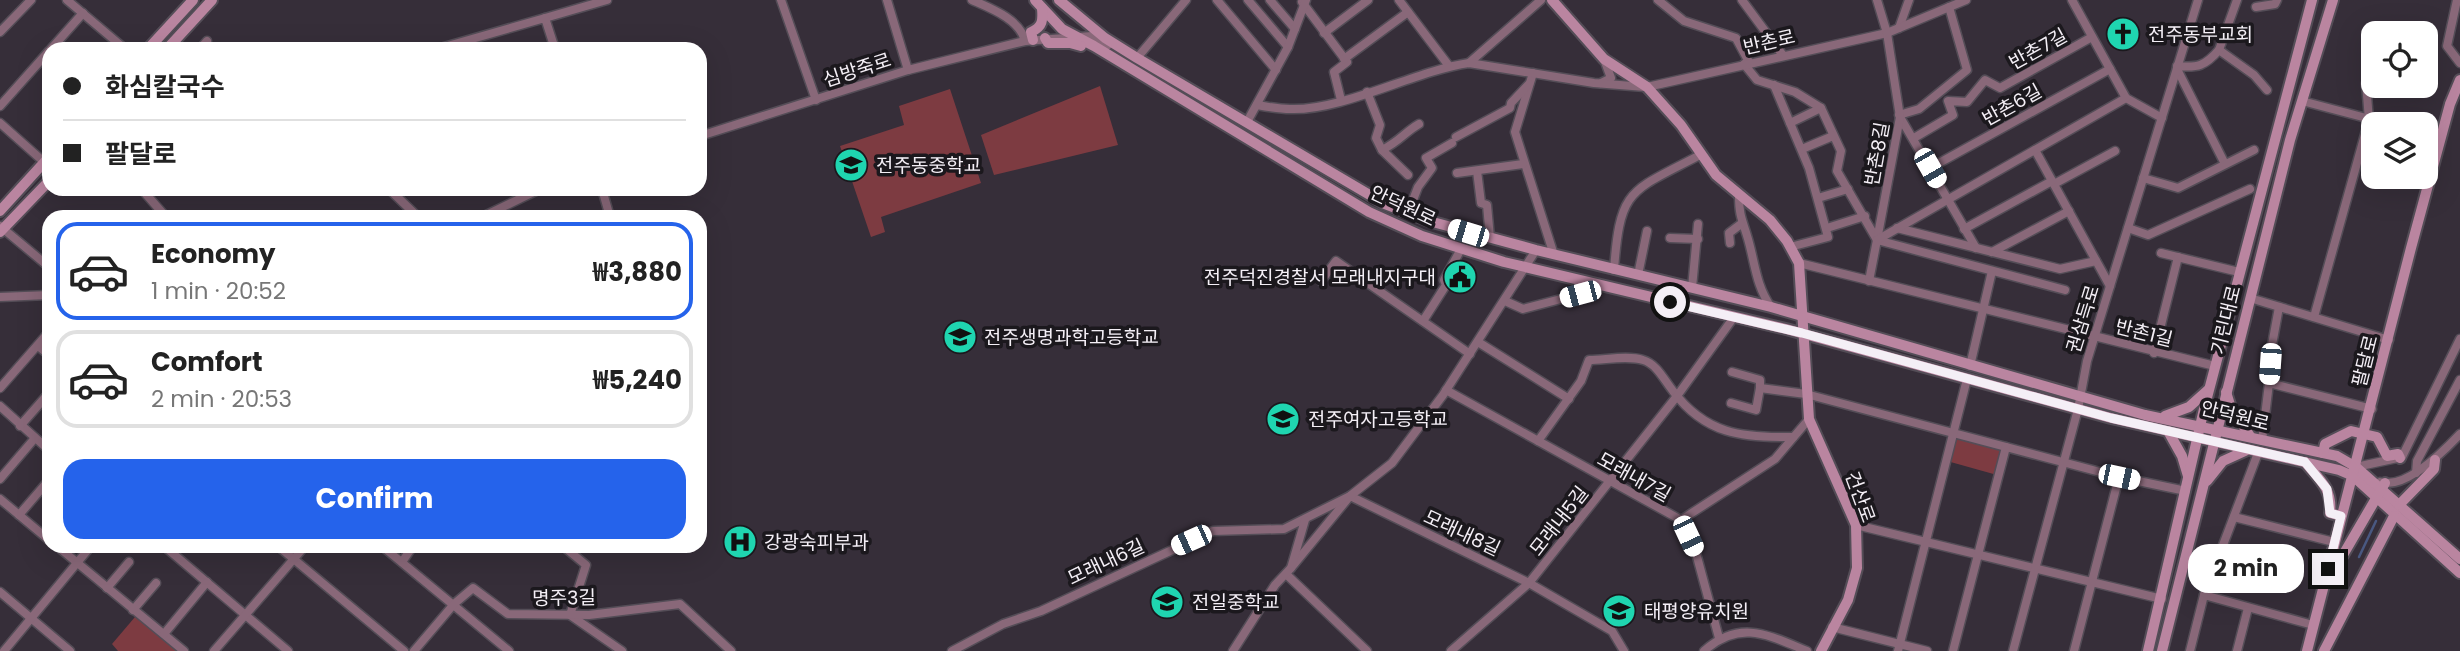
<!DOCTYPE html>
<html lang="en">
<head>
<meta charset="utf-8">
<style>
	:root { --surface:#fff; --page:#f2f2f2; --text:#222; --muted:#767676; --line:#e0e0e0; --accent:#2563eb }
	body { margin:0; font-family:Poppins,"Noto Sans KR",sans-serif; background:var(--page); color:var(--text); height:100vh; display:flex; flex-direction:column; font-size:26px; white-space:nowrap }
	* { box-sizing:border-box; margin:0 }
	p { font-size:23px; color:var(--muted) }
	.icon { flex:none; width:38px; height:38px; fill:none; stroke:currentColor; stroke-width:2; stroke-linecap:round; stroke-linejoin:round }
	.map { position:relative; flex:1; overflow:hidden }
	.side { position:absolute; left:42px; top:210px; width:665px; height:343px; display:flex; flex-direction:column; background:var(--surface); border-radius:21px; box-shadow:0 7px 28px #0002 }
	.side>* { flex:none }
	.hud { position:absolute; left:42px; top:42px; width:665px; height:154px; border-radius:21px; box-shadow:0 7px 28px #0002; display:grid; align-content:center; height:154px; padding:0 21px; background:var(--surface) }
	.tools { position:absolute; left:2361px; top:21px; display:grid; gap:14px }
	.tools a { display:grid; place-items:center; width:77px; height:77px; border-radius:14px; background:var(--surface); box-shadow:0 7px 28px #0002; font-size:35px }
	.end { position:absolute; width:32px; height:32px; margin:-16px; border:9px solid #f4eff6; background:#111; box-shadow:0 0 0 4px #111 }
	.from { border-radius:50% }
	.bubble { position:absolute; height:49px; border-radius:21px; background:var(--surface); box-shadow:0 7px 28px #0002; font-size:23px; font-weight:700; line-height:49px; text-align:center }
	.car { position:absolute; width:21px; height:42px; margin:-21px -10px; border-radius:9px; box-shadow:0 0 5px 2px #0007; background:linear-gradient(#fff 24%,#345 0 40%,#fff 0 76%,#345 0 86%,#fff 0) }
	.hud b { display:flex; align-items:center; gap:24px; height:66px; font-size:26px }
	.hud b+b { border-top:2px solid var(--line) }
	.hud i { width:18px; height:18px; background:var(--text) }
	ul { padding:12px 0 0; list-style:none }
	li { display:flex; align-items:center; gap:21px; height:98px; margin:0 14px 10px; padding:0 7px; border:4px solid var(--line); border-radius:21px }
	li div { flex:1 }
	li b { display:block; font-size:26px }
	li em { font-style:normal; font-weight:700 }
	li.current { border-color:var(--accent) }
	li>.icon { width:63px; height:63px; stroke-width:1.5 }
	.button { display:flex; gap:14px; margin-top:auto; padding:14px 21px }
	.button a { flex:1; height:80px; border-radius:21px; background:var(--accent); color:#fff; font-size:28px; font-weight:700; line-height:80px; text-align:center }
	.map>svg:first-child { display:block }
</style>
</head>
<body>
<div class="map">
<svg width="2460" height="651" viewBox="0 0 2460 651">
	<rect width="100%" height="100%" fill="#362e39"/>
	<g fill="#7d3b41">
		<path d="M1100 86 1118 145 994 175 981 135Z"/>
		<path d="M950 89 981 183 881 217 885 232 871 237 840 146 904 125 899 106Z"/>
		<path d="M1956 435 2001 448 2003 451 1997 475 1947 461Z"/>
		<path d="M135 617 177 651H118L112 644Z"/>
	</g>
	<g fill="none" stroke-linecap="round" stroke-linejoin="round">
		<path stroke="#495881" stroke-width="2.5" d="M2359 557 2376 521"/>
		<defs>
			<g id="street">
				<path d="M67 0 125 49"/>
				<path d="M781 0 816 100"/>
				<path d="M887 0 908 70"/>
				<path d="M972 0C990 8 1020 19 1025 41"/>
				<path d="M1217 0 1276 70"/>
				<path d="M1248 0 1288 47"/>
				<path d="M1270 0 1295 29"/>
				<path d="M1399 0 1449 66"/>
				<path d="M1658 0 1684 21 1736 38 1749 62"/>
				<path d="M1742 0 1782 54"/>
				<path d="M2072 0 2126 98 2162 118"/>
				<path d="M2237 0 2219 50 2254 75 2267 90"/>
				<path d="M2457 0 2447 46 2460 63"/>
				<path d="M1302 2 1347 62 1334 72 1341 100"/>
				<path d="M2256 7 2275 4 2277 0"/>
				<path d="M545 18 607 0"/>
				<path d="M1899 28 1909 0"/>
				<path d="M0 32 31 0"/>
				<path d="M1324 33 1368 0"/>
				<path d="M51 49 83 13"/>
				<path d="M200 49 207 41"/>
				<path d="M437 49 545 18 555 49"/>
				<path d="M1137 58 1186 0"/>
				<path d="M1344 59 1408 12"/>
				<path d="M1469 63 1541 0"/>
				<path d="M1744 64 1757 80 1795 92 1821 108 1841 151 1837 171 1877 240"/>
				<path d="M2177 66C2198 68 2205 66 2219 50"/>
				<path d="M2177 69 2225 164"/>
				<path d="M1533 73 1515 132 1554 255"/>
				<path d="M1601 83 1611 78 1604 59"/>
				<path d="M1774 85 1809 168 1828 237 1790 247"/>
				<path d="M1647 87 1887 33 1966 0"/>
				<path d="M1367 92 1380 125 1376 138 1382 150 1408 175"/>
				<path d="M2302 101 2389 124"/>
				<path d="M1257 105C1268 107 1279 109 1290 109 1343 111 1414 71 1469 63L1594 83 1645 87"/>
				<path d="M0 106 49 51"/>
				<path d="M1899 115 1919 109 1967 70 1949 7"/>
				<path d="M1900 117 1976 248"/>
				<path d="M1247 122 1288 47 1306 0"/>
				<path d="M0 123 44 162"/>
				<path d="M1790 123 1821 108"/>
				<path d="M2426 132 2441 136"/>
				<path d="M700 136 908 70 1025 41 1092 36 1108 45"/>
				<path d="M1456 137 1510 108 1511 103 1529 84"/>
				<path d="M1914 138 1953 115 1948 101 1967 102 1985 80 2000 88 2092 37"/>
				<path d="M1802 149 1833 136"/>
				<path d="M1382 150C1400 141 1405 132 1419 124"/>
				<path d="M2035 150 2110 286"/>
				<path d="M1930 168 2110 69"/>
				<path d="M1477 171 1481 203 1487 205 1490 238"/>
				<path d="M1457 173 1523 164"/>
				<path d="M2143 178 2178 188 2254 150"/>
				<path d="M2054 184 2115 151"/>
				<path d="M149 189 145 193 166 217"/>
				<path d="M389 189 418 217"/>
				<path d="M602 189 610 217"/>
				<path d="M1739 196C1739 217 1743 221 1748 239 1755 263 1756 286 1771 307"/>
				<path d="M1818 198 1848 189"/>
				<path d="M1408 213 1418 187 1432 168 1426 158 1452 143"/>
				<path d="M482 217 540 189"/>
				<path d="M0 226 49 267"/>
				<path d="M1827 228 1865 216"/>
				<path d="M1897 228 2060 269 2096 261"/>
				<path d="M2128 228 2148 235 2250 189"/>
				<path d="M1964 229 2052 181"/>
				<path d="M1670 238 1698 239"/>
				<path d="M1877 240 1900 117 1887 33 1877 0"/>
				<path d="M1877 240 2065 290"/>
				<path d="M1730 243 1729 233 1741 224"/>
				<path d="M1992 252 2069 211"/>
				<path d="M2161 253 2239 272"/>
				<path d="M1799 263 2215 366"/>
				<path d="M1614 270C1620 187 1630 192 1700 155"/>
				<path d="M1638 275 1647 231"/>
				<path d="M1321 281 1336 261 1470 354"/>
				<path d="M1869 281 1877 240 2126 98"/>
				<path d="M1692 288 1698 224"/>
				<path d="M0 297 49 295"/>
				<path d="M2250 298 2389 340"/>
				<path d="M1505 301 1523 309 1580 294 1594 284"/>
				<path d="M2314 317 2369 120 2366 83"/>
				<path d="M1423 321 1446 285 1444 280 1461 249"/>
				<path d="M1478 342 1569 399"/>
				<path d="M38 346 49 355"/>
				<path d="M2154 353 2178 257"/>
				<path d="M1970 366 1992 271"/>
				<path d="M1732 372 1760 380V388L1806 394 2119 477 2186 491"/>
				<path d="M2269 383 2272 345 2279 307"/>
				<path d="M0 388 49 332"/>
				<path d="M1446 390 1681 520 1696 553 1719 638"/>
				<path d="M1731 403 1756 410 1760 388"/>
				<path d="M0 406 49 450"/>
				<path d="M20 426 49 393"/>
				<path d="M1538 441 1581 381 1589 360C1605 360 1628 355 1643 360 1657 364 1664 380 1673 391 1705 434 1742 438 1793 437"/>
				<path d="M2262 441 2269 383 2372 409"/>
				<path d="M2356 467 2402 457 2460 339"/>
				<path d="M2416 473 2417 461 2460 380"/>
				<path d="M0 479 35 438"/>
				<path d="M2380 482C2406 490 2444 451 2460 434"/>
				<path d="M0 499 49 540"/>
				<path d="M19 515 49 480"/>
				<path d="M2234 517 2334 542"/>
				<path d="M1681 520 1775 459 1809 419"/>
				<path d="M1856 525 2162 599"/>
				<path d="M57 546 184 651"/>
				<path d="M164 546 288 651"/>
				<path d="M278 546 404 651"/>
				<path d="M382 546 509 651"/>
				<path d="M563 546 586 565 570 615 622 651"/>
				<path d="M402 562 413 546"/>
				<path d="M1291 568 1350 496 1529 583 1612 631 1624 651"/>
				<path d="M1286 574 1367 651"/>
				<path d="M107 588 129 562"/>
				<path d="M0 592 70 651"/>
				<path d="M2204 595 2313 625"/>
				<path d="M133 610 156 583"/>
				<path d="M1832 627 1927 651"/>
				<path d="M164 634 207 582"/>
				<path d="M4 651 91 546"/>
				<path d="M214 651 305 546"/>
				<path d="M414 651 454 604 473 588 508 614 589 615 680 604 731 651"/>
				<path d="M952 651 1003 624 1041 611 1213 531 1284 529 1350 496 1392 463 1443 395 1536 250"/>
				<path d="M1233 651 1275 585 1291 568 1305 520"/>
				<path d="M1451 651 1529 583 1677 396 1734 317"/>
				<path d="M1704 651C1740 619 1768 635 1807 651"/>
				<path d="M1898 651 1967 379"/>
				<path d="M1953 651 2006 447"/>
				<path d="M2013 651 2078 409 2087 361 2198 0"/>
				<path d="M2074 651 2119 477"/>
				<path d="M2190 651 2204 595 2258 453"/>
				<path d="M2237 651 2248 608"/>
			</g>
			<g id="secondary">
				<path d="M1035 0 1062 29 1094 46 1369 212 1422 236 1504 262 1786 329 2111 418 2339 470 2353 476 2460 573"/>
				<path d="M1059 0 1105 38 1137 58 1385 204 1429 221 1536 250 1771 307 2145 415 2337 456 2356 467 2460 559"/>
				<path d="M1552 0 1604 59 1647 87 1681 125 1716 175 1770 220 1787 241 1799 263 1809 419 1856 525 1857 568 1848 600 1821 651"/>
				<path d="M1045 38 1048 43H1070L1081 46"/>
				<path d="M1033 40 1031 32C1043 27 1043 20 1042 8"/>
				<path d="M148 49 193 0"/>
				<path d="M167 49 212 0"/>
				<path d="M0 211 49 157"/>
				<path d="M0 232 49 181"/>
				<path d="M2226 392 2231 408 2250 436"/>
				<path d="M2165 416 2189 407 2208 390"/>
				<path d="M2168 431 2182 456 2188 476"/>
				<path d="M2323 453 2325 444 2351 431 2377 437 2387 456 2398 454 2400 458"/>
				<path d="M2305 462C2319 479 2333 489 2330 513L2341 516"/>
				<path d="M2207 481 2223 461 2245 451"/>
				<path d="M2399 505 2434 469 2435 460"/>
				<path d="M2332 552 2343 555 2385 483"/>
				<path d="M2148 651 2204 409 2312 0"/>
				<path d="M2162 651 2290 140 2333 0"/>
				<path d="M2307 651 2411 248 2450 104 2460 80"/>
				<path d="M2324 651 2394 516"/>
			</g>
		</defs>
		<use href="#street" stroke="#544d57" stroke-width="11"/>
		<use href="#secondary" stroke="#544d57" stroke-width="14"/>
		<use href="#street" stroke="#896879" stroke-width="8"/>
		<use href="#secondary" stroke="#ba85a0" stroke-width="10"/>
	</g>
	<g fill="none" stroke-linecap="round" stroke-linejoin="round">
		<path stroke="#f4eff6" stroke-width="9" d="M1670 302 1802 333 2111 418 2305 462 2327 489 2330 513 2341 516 2328 569"/>
	</g>
	<defs>
		<symbol id="church-disc" viewBox="-11 -11 22 22"><circle r="9.5" fill="#1fd5b0" stroke="#1b181d"/><path d="M-1.2-6h2.4v3.5h3.3v2.4h-3.3V6h-2.4V-.1h-3.3v-2.4h3.3Z" fill="#111"/></symbol>
		<symbol id="school-disc" viewBox="-11 -11 22 22"><circle r="9.5" fill="#1fd5b0" stroke="#1b181d"/><path d="M0-5L7-2L0 1L-7-2ZM-4 1L0 2.5L4 1V4Q0 6-4 4Z" fill="#111"/></symbol>
		<symbol id="civic-disc" viewBox="-11 -11 22 22"><circle r="9.5" fill="#1fd5b0" stroke="#1b181d"/><path d="M-.6-6.5H3V-4.5H.6V-3L4-1V1h2V6H-6V1h2V-1L-.6-3ZM-1.2 2.5V6h2.4V2.5Z" fill="#111"/></symbol>
		<symbol id="hospital-disc" viewBox="-11 -11 22 22"><circle r="9.5" fill="#1fd5b0" stroke="#1b181d"/><path d="M-5-5h3v3.5h4V-5h3V5h-3V1.5h-4V5h-3Z" fill="#111"/></symbol>
	</defs>
	<g fill-rule="evenodd">
		<use href="#church-disc" x="2104" y="15" width="38" height="38"/>
		<use href="#school-disc" x="832" y="146" width="38" height="38"/>
		<use href="#civic-disc" x="1441" y="258" width="38" height="38"/>
		<use href="#school-disc" x="941" y="318" width="38" height="38"/>
		<use href="#school-disc" x="1264" y="400" width="38" height="38"/>
		<use href="#hospital-disc" x="721" y="523" width="38" height="38"/>
		<use href="#school-disc" x="1148" y="583" width="38" height="38"/>
		<use href="#school-disc" x="1600" y="592" width="38" height="38"/>
	</g>
	<g text-anchor="middle" dominant-baseline="central" stroke-width="7" stroke-linejoin="round" paint-order="stroke">
		<g font-size="19" fill="#f4eff6" stroke="#1b181d" text-anchor="start">
			<text x="2148" y="34">전주동부교회</text>
			<text x="876" y="165">전주동중학교</text>
			<text x="1436" y="277" text-anchor="end">전주덕진경찰서 모래내지구대</text>
			<text x="984" y="337">전주생명과학고등학교</text>
			<text x="1308" y="419">전주여자고등학교</text>
			<text x="764" y="542">강광숙피부과</text>
			<text x="1192" y="602">전일중학교</text>
			<text x="1644" y="611">태평양유치원</text>
		</g>
		<g font-size="19" fill="#f4eff6" stroke="#1b181d">
			<text transform="translate(1769 42) rotate(-13)">반촌로</text>
			<text transform="translate(2038 49) rotate(-29)">반촌7길</text>
			<text transform="translate(857 70) rotate(-18)">심방죽로</text>
			<text transform="translate(2012 105) rotate(-29)">반촌6길</text>
			<text transform="translate(1877 154) rotate(-80)">반촌8길</text>
			<text transform="translate(1403 206) rotate(25)">안덕원로</text>
			<text transform="translate(2083 319) rotate(-73)">권삼득로</text>
			<text transform="translate(2226 320) rotate(-76)">기린대로</text>
			<text transform="translate(2144 333) rotate(14)">반촌1길</text>
			<text transform="translate(2365 361) rotate(-76)">팔달로</text>
			<text transform="translate(2235 416) rotate(14)">안덕원로</text>
			<text transform="translate(1634 477) rotate(29)">모래내7길</text>
			<text transform="translate(1860 497) rotate(70)">건산로</text>
			<text transform="translate(1559 521) rotate(-52)">모래내5길</text>
			<text transform="translate(1462 533) rotate(25)">모래내8길</text>
			<text transform="translate(1106 562) rotate(-25)">모래내6길</text>
			<text transform="translate(564 598) rotate(-1)">명주3길</text>
		</g>
	</g>
</svg>
<div class="tools">
<a><svg class="icon" aria-label="locate" viewBox="0 0 24 24"><circle cx="12" cy="12" r="6"/><path d="M12 2v4M12 18v4M2 12h4M18 12h4"/></svg></a>
<a><svg class="icon" aria-label="layers" viewBox="0 0 24 24"><path d="M12 4l9 5-9 5-9-5zM3 14l9 5 9-5"/></svg></a>
</div>
<i class="end from" style="left:1670px;top:302px"></i>
<i class="end" style="left:2328px;top:569px"></i>
<div class="bubble" style="left:2188px;top:544px;width:116px">2 min</div>
<i class="car" style="left:1930px;top:168px;rotate:150deg"></i>
<i class="car" style="left:1468px;top:233px;rotate:287deg"></i>
<i class="car" style="left:1580px;top:294px;rotate:255deg"></i>
<i class="car" style="left:2270px;top:364px;rotate:184deg"></i>
<i class="car" style="left:2119px;top:477px;rotate:102deg"></i>
<i class="car" style="left:1688px;top:536px;rotate:155deg"></i>
<i class="car" style="left:1191px;top:540px;rotate:246deg"></i>
<div class="hud">
<b><i class="from"></i>화심칼국수</b>
<b><i></i>팔달로</b>
</div>
<section class="side">
<ul>
<li class="current"><svg class="icon" aria-label="car" viewBox="0 0 24 24"><path d="M5 17H2v-5l4-1 3-4h7l3 4 3 1v5h-3M9 17h6M6 11h13"/><circle cx="7" cy="17" r="2"/><circle cx="17" cy="17" r="2"/></svg><div><b>Economy</b><p>1 min · 20:52</p></div><em>₩3,880</em></li>
<li><svg class="icon" aria-label="car" viewBox="0 0 24 24"><path d="M5 17H2v-5l4-1 3-4h7l3 4 3 1v5h-3M9 17h6M6 11h13"/><circle cx="7" cy="17" r="2"/><circle cx="17" cy="17" r="2"/></svg><div><b>Comfort</b><p>2 min · 20:53</p></div><em>₩5,240</em></li>
</ul>
<div class="button"><a>Confirm</a></div>
</section>
</div>
</body>
</html>
